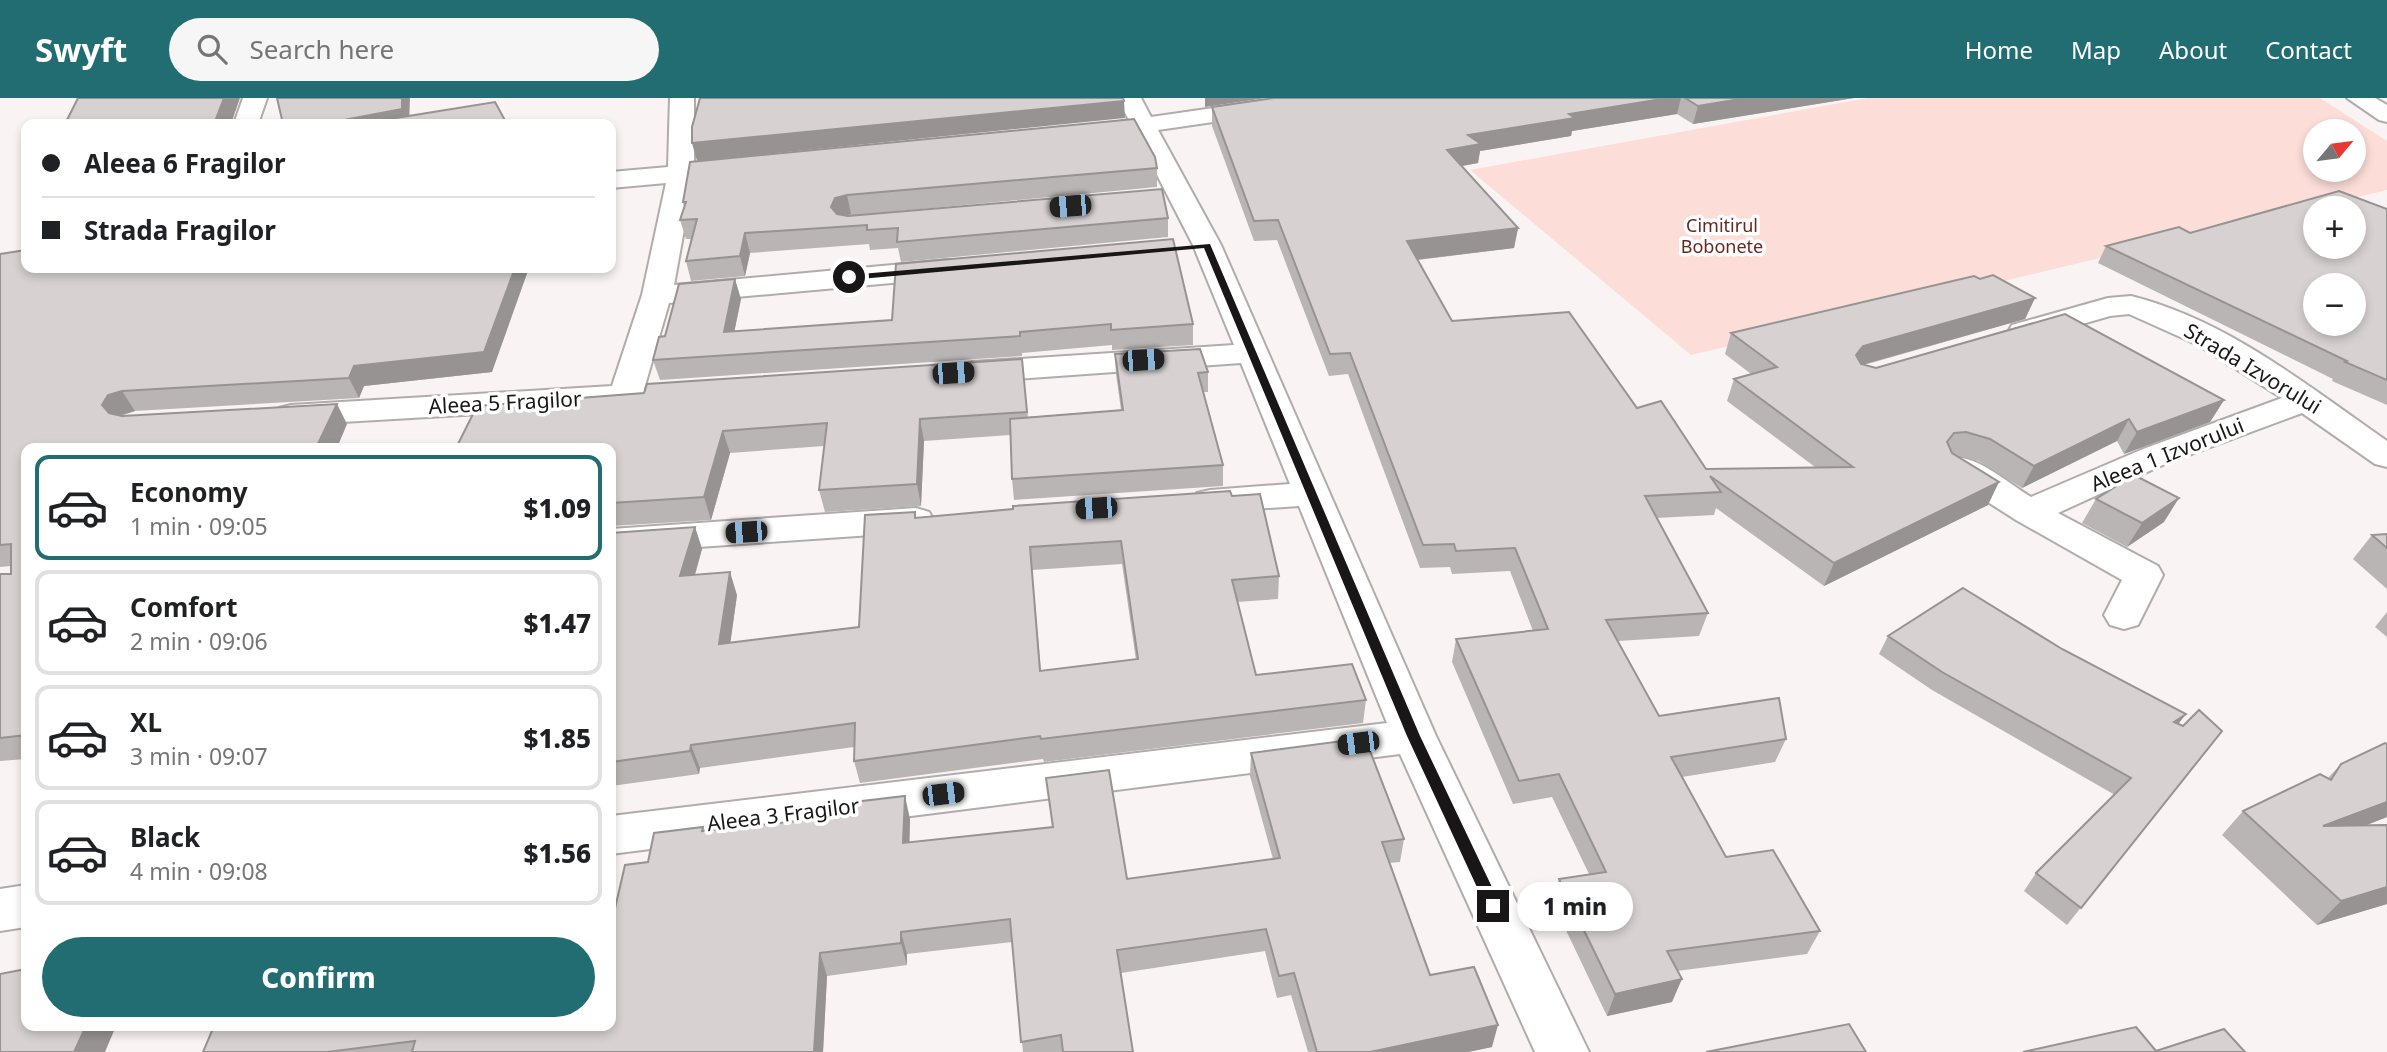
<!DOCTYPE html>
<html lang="en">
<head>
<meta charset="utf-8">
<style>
	:root { --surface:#fff; --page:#f6f6f6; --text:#202124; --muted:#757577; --line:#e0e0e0; --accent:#216d71 }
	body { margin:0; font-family:"Noto Sans",sans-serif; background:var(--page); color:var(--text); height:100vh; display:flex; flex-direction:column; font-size:26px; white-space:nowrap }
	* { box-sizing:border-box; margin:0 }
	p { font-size:23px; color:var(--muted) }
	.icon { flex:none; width:38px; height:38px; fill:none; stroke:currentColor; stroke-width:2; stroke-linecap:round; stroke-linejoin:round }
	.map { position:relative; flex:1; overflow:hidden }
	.panel { position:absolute; left:21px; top:345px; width:595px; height:588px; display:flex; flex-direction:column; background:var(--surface); border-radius:14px; box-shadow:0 4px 10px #0003 }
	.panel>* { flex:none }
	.guide { position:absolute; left:21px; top:21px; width:595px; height:154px; border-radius:14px; box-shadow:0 4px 10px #0003; display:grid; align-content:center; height:154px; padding:0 21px; background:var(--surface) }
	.needle { width:46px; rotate:61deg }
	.controls { position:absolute; left:2303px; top:21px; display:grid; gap:14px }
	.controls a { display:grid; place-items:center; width:63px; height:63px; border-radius:50%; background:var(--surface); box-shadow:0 4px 10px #0003; font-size:35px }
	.end { position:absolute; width:32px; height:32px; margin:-16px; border:9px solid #181616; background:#fff; box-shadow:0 0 0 4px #fff }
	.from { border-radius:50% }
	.bubble { position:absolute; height:49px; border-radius:24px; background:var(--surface); box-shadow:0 4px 10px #0003; font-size:23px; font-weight:800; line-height:49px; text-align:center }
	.car { position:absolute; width:21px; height:42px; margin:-21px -10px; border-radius:9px; box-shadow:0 0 5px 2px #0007; background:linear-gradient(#222 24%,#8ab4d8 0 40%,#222 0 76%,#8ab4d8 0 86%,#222 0) }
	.guide b { display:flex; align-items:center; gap:24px; height:66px; font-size:26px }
	.guide b+b { border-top:2px solid var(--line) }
	.guide i { width:18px; height:18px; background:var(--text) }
	ul { padding:12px 0 0; list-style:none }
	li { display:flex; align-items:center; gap:21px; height:105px; margin:0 14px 10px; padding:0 7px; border:4px solid var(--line); border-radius:14px }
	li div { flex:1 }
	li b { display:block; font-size:26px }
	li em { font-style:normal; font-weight:800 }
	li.current { border-color:var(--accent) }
	li>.icon { width:63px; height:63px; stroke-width:1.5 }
	.primary-button { display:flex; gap:14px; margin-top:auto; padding:14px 21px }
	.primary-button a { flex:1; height:80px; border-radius:42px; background:var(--accent); color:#fff; font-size:28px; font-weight:800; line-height:80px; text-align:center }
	header { display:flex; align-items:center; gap:42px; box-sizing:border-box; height:98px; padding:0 35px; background:var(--accent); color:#fff }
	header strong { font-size:33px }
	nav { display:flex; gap:38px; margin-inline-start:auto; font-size:24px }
	.search { width:490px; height:63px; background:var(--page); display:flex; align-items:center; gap:18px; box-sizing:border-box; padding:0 24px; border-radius:38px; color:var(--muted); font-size:26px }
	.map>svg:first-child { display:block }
</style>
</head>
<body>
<header>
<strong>Swyft</strong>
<div class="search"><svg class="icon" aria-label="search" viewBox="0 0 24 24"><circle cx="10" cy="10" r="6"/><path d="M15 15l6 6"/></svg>Search here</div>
<nav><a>Home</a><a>Map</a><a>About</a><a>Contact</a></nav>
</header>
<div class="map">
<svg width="2387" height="954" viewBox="0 0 2387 954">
	<rect width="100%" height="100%" fill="#f9f4f3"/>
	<path fill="#fcddd7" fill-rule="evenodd" d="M1868 0H2320L2387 43V92L1691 257 1470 72ZM2315 33H2354V72H2315Z"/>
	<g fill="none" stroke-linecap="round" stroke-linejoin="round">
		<defs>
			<g id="minor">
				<path d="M243 0H267L258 26H234Z"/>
				<path d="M670 0H694V67L741 62 750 65 754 70 750 75 693 82 674 187 947 162 957 165 961 171 957 177 947 180 669 205 644 291 648 297 644 304 632 307 291 327 279 324 274 317 279 310 291 307 612 288 642 197 666 85 611 90V74L668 69Z"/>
				<path d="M1117 0H1141L1151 19 1283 0H1343L1339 5 1331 7 1158 32 1221 147 1436 638 1589 954H1535L1400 656 611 756V718L1387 625 1299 408 1210 414 1197 411 1192 403 1197 395 1210 392 1290 386 1241 265 972 284 961 281 956 274 961 267 972 264 1234 247 1193 147 1136 36 1118 38 1109 36 1106 31 1109 26 1129 22Z"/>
				<path d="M2131 198C2227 222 2308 288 2387 343V369L2375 366 2302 315 2167 365 2058 415 2158 468 2163 477 2138 527 2124 531 2110 527 2104 517 2122 482 2016 422 1944 376 1939 368 1944 360C1974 353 2006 384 2031 399L2143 351 2282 300 2198 247 2129 216 2110 218 2023 243 2012 241 2008 234 2012 227 2108 200Z"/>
				<path d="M916 410 929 414 934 422 929 430 916 434 611 455V431Z"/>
				<path d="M26 787V829L0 833V791Z"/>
			</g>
			<path id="secondary" d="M2347 0H2375L2387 7V24L2379 22Z"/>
		</defs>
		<use href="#minor" stroke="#b1acab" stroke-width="4"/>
		<use href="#secondary" stroke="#b1acab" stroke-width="4"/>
		<use href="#minor" fill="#fff" fill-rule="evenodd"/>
		<use href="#secondary" fill="#fff" fill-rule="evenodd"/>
	</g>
	<g fill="#b9b5b4" fill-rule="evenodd">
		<path d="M1274 0H1854L1693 26 1677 16 1572 33 1571 38 1480 53 1478 65 1462 68 1518 130 1514 150 1418 162 1452 223 1637 310 1706 371 1815 369 1727 303 1734 281 1751 276 1725 256 1731 235 1980 181 2035 200 2025 221 1864 267 1876 270 2224 302 2210 324 2124 356 2117 343 2022 390 1979 363 1955 357 1988 407 1824 488 1716 410 1714 417 1656 420 1708 515 1699 538 1618 543 1659 618 1786 641 1775 664 1682 679 1726 759 1820 833 1807 856 1677 873 1672 904 1607 918 1552 803 1559 781 1589 776 1552 699 1513 706 1452 564 1456 541 1533 533 1510 473 1452 476 1450 469 1420 470 1348 276 1329 278 1277 142 1254 143 1212 28V9Z"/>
		<path d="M1157 70V89L846 118 1168 120V139L901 164 898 150 870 152 869 146 750 155 745 178 691 183 686 163 691 141H686L680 122 684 109 683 104Z"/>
		<path d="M2387 111V307L2332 283 2333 281 2098 165 2106 148 2190 135Z"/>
		<path d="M0 156 492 274 364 288 359 300 135 313 121 318 347 326 26 350V661L0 663V476H11V468L0 469Z"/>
		<path d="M741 201 734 234 892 222 1193 226V247L1112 252V247L1022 255V258L660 282 653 262 665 238Z"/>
		<path d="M1115 256 1208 274V294H1203L1223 367V388L1014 402 1012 381 1010 337 924 343 921 408 825 414 819 392 824 348 730 355 711 422 611 428V350L644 295 1022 261 1028 319 1121 312 1116 276Z"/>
		<path d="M1232 398 1279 478 1278 501 1237 504 1256 577 1366 602 1363 625 1044 664 1043 661 860 685 854 663V649L700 670 699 676 611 688V435L695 429 702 451 695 477 737 497 730 545 859 529 916 420ZM1122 466 1136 562 1041 573 1032 472Z"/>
		<path d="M2096 401 2164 424 2127 449 2082 425Z"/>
		<path d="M2387 436V491L2353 461 2372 437Z"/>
		<path d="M2387 514V539L2375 529Z"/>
		<path d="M1888 538 2062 551 2186 616 2178 626 2183 628 2222 633 2067 827 2024 793 2036 775 2115 697 1932 592 1879 556Z"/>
		<path d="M1251 655 1404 741 1400 764 1389 765 1430 877 1492 949 1468 954H1308L1291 897 1277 900 1265 853 1121 875 1133 954H1023L1012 844 907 856V867L827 878 823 954H203L611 928 648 764 703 729 705 733 910 721 909 744 1127 781 1273 761 1250 678Z"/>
		<path d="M2341 666 2387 719 2364 728 2387 727V806L2317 827 2222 737 2243 713 2328 680Z"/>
	</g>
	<g fill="#969392">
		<path d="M224 0H240L231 26H214Z"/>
		<path d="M402 0H410L409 26H323Z"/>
		<path d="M1205 0H1266L1205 9Z"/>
		<path d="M1668 0H1681L1677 16 1572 33 1571 38 1480 53 1478 65 1445 71 1447 52 1468 37 1569 16Z"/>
		<path d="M1746 0H1854L1693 26 1698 8Z"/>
		<path d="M1124 3 1125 20 697 63 692 45Z"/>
		<path d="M847 97 851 116 839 120 831 109 835 100Z"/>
		<path d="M1518 130 1514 150 1405 163 1407 143Z"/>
		<path d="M745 135 750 155 745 178 740 158Z"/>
		<path d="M515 170H529L492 274 364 288 359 300 349 280 354 268Z"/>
		<path d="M735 181 741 201 730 255 724 234Z"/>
		<path d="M2035 200 2025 221 1854 269 1856 257 1863 248Z"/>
		<path d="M122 293 135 313 121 317 116 328 102 307 108 297Z"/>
		<path d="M2224 302 2210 324 2124 356 2137 334Z"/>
		<path d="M337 306 347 326 337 350H316Z"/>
		<path d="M920 321 924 343 921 408 917 386Z"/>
		<path d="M2129 321 2117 343 2022 390 2034 368Z"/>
		<path d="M723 333 730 355 711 422 704 399Z"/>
		<path d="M1999 384 1988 407 1824 488 1834 465Z"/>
		<path d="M2179 400 2164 424 2127 449 2142 425Z"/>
		<path d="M695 429 702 451 688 501 680 478Z"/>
		<path d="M730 474 737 497 727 569 719 546Z"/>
		<path d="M2186 616 2172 634 2174 624Z"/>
		<path d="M691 647 700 670 699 676 690 653Z"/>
		<path d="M905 698 910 721 909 768 903 745Z"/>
		<path d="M2387 704V719L2300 753 2323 728Z"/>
		<path d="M2387 789V806L2317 827 2341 803Z"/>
		<path d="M901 834 907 856V867L901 845Z"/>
		<path d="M820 855 827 878 823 954H814Z"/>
		<path d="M1682 881 1672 904 1607 918 1615 896Z"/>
		<path d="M1498 927 1492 949 1468 954H1370Z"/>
		<path d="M86 928H116L105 954H74Z"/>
	</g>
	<g fill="#d7d2d1" stroke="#969392" stroke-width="2" fill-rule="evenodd">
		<path d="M78 0H224L214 26H65Z"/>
		<path d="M277 0H402V11L323 26H283Z"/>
		<path d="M700 0H1123L1124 3 692 45V29Z"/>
		<path d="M1274 0H1668L1569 16 1575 20 1468 37 1481 46 1447 52 1518 130 1407 143 1452 223 1569 214 1637 310 1661 303 1706 371 1853 369 1734 281 1777 269 1731 235 1974 178 1980 181 1993 177 2035 200 1863 248 1856 257 1861 266 1876 270 2065 216 2224 302 2137 334 2129 321 2034 368 1990 341 1966 334 1954 335 1947 344 1952 355 1999 384 1834 465 1710 378 1721 394 1645 398 1708 515 1606 522 1659 618 1779 600 1786 641 1671 659 1726 759 1773 752 1820 833 1667 853 1682 881 1615 896 1559 781 1606 774 1559 676 1519 683 1456 541 1548 531 1515 450 1456 453 1454 446 1423 447 1350 255 1330 256 1278 122 1254 123 1212 9Z"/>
		<path d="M1685 0H1746L1698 8Z"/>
		<path d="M495 4 507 26H387L390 21Z"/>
		<path d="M1134 21 1155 59 1157 70 847 97 835 100 831 109 837 116 848 118 1162 91 1168 120 897 144 898 130 867 132V127L745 135 740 158 686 163 697 121 680 122 686 104H683L690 64Z"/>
		<path d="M2339 93 2387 111V282L2345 264 2347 263 2106 148 2179 129 2190 135ZM2315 110H2354V149H2315ZM2315 187H2354V226H2315Z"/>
		<path d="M1173 141 1193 226 1111 232V226L1020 234V238L653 262 659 239 665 238 679 186 735 181 724 234 892 222 896 166Z"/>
		<path d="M26 152V170H515L484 254 354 268 349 280 122 293 108 297 102 307 109 315 122 318 337 306 316 350H26V637L0 640V476H11V446L0 447V156Z"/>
		<path d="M1200 251 1208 274 1198 275 1223 367 1012 381 1010 321 1123 312 1115 256Z"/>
		<path d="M1022 261 1027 314 920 321 917 386 819 392 827 325 723 333 704 399 611 405V350H456L477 308 644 295 647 286Z"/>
		<path d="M2134 377 2179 400 2142 425 2096 401Z"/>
		<path d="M1230 393 1232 398 1260 396 1279 478 1232 482 1256 577 1352 566 1366 602 1041 641 1040 638 854 663 855 625 691 647 690 653 611 664V435L695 429 680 478 730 474 719 546 859 529 865 417 915 414V420L1013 411V408ZM1121 443 1138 561 1040 573 1030 449Z"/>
		<path d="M2387 436V450L2372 437Z"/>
		<path d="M1963 490 2062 551 2186 616 2174 624 2183 628 2199 612 2222 633 2081 810 2036 775 2131 680 1942 574 1888 538Z"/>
		<path d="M1365 640 1404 741 1382 744 1430 877 1474 869 1498 927 1370 954H1317L1294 875 1279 878 1266 831 1117 852 1133 954H1063L1061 937 1021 944 1010 821 901 834V845L820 855 814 954H412L415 943 327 954H203L214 928H611V828L625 767 648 764 654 735 703 729 702 733 854 717V704L905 698 903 745 1053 729 1046 680 1109 672 1127 781 1280 760 1251 655Z"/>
		<path d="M2385 645 2387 646V704L2323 728 2387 727V789L2341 803 2243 713 2320 676 2331 682 2341 666Z"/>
		<path d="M26 871V928H86L74 954H0V876Z"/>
		<path d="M1849 926 1866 954H1706Z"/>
		<path d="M2136 929 2156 953 2224 931 2245 954H2023Z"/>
	</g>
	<path fill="#181616" d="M1210 146 1420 638 1501 808 1498 813H1488L1407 638 1204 150 849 182 845 179 849 177Z"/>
	<g text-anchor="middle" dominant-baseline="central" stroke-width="7" stroke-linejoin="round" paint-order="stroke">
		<g font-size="18" fill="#68261d" stroke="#fff">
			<text x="1722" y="127">Cimitirul<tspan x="1722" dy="21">Bobonete</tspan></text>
		</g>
		<g font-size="21" fill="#181616" stroke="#fff">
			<text transform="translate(2253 270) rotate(31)">Strada Izvorului</text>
			<text transform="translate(505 304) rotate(-3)">Aleea 5 Fragilor</text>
			<text transform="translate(2167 356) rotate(-22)">Aleea 1 Izvorului</text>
			<text transform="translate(783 716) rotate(-7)">Aleea 3 Fragilor</text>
		</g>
	</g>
</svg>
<div class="controls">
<a><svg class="needle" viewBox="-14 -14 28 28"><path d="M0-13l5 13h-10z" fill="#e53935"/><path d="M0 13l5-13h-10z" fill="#757577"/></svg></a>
<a>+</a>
<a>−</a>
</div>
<i class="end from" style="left:849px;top:179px"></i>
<i class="end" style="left:1493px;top:808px"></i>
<div class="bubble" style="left:1517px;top:784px;width:116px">1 min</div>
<i class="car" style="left:1070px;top:108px;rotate:265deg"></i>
<i class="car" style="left:1143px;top:262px;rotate:86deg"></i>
<i class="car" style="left:953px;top:275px;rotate:86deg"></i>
<i class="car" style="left:1096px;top:410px;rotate:266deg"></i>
<i class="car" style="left:746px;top:434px;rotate:266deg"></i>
<i class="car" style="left:1358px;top:645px;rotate:263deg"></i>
<i class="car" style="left:943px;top:696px;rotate:83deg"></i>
<div class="guide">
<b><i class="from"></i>Aleea 6 Fragilor</b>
<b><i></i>Strada Fragilor</b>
</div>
<section class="panel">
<ul>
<li class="current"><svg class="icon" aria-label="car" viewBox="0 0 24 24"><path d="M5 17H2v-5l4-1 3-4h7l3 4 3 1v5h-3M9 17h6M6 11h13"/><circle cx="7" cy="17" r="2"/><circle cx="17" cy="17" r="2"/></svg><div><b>Economy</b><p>1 min · 09:05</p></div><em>$1.09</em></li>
<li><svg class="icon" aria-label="car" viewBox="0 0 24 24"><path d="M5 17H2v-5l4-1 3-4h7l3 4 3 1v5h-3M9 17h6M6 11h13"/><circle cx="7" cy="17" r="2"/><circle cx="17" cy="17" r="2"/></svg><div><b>Comfort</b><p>2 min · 09:06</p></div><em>$1.47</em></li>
<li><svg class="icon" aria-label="car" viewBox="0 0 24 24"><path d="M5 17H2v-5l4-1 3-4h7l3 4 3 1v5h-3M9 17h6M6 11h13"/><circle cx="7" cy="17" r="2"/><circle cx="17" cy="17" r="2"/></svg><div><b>XL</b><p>3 min · 09:07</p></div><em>$1.85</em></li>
<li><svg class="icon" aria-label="car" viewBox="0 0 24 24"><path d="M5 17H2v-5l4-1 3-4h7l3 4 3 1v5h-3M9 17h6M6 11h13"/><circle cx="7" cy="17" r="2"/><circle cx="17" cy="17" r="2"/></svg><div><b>Black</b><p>4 min · 09:08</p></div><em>$1.56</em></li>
</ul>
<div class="primary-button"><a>Confirm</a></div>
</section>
</div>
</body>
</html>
